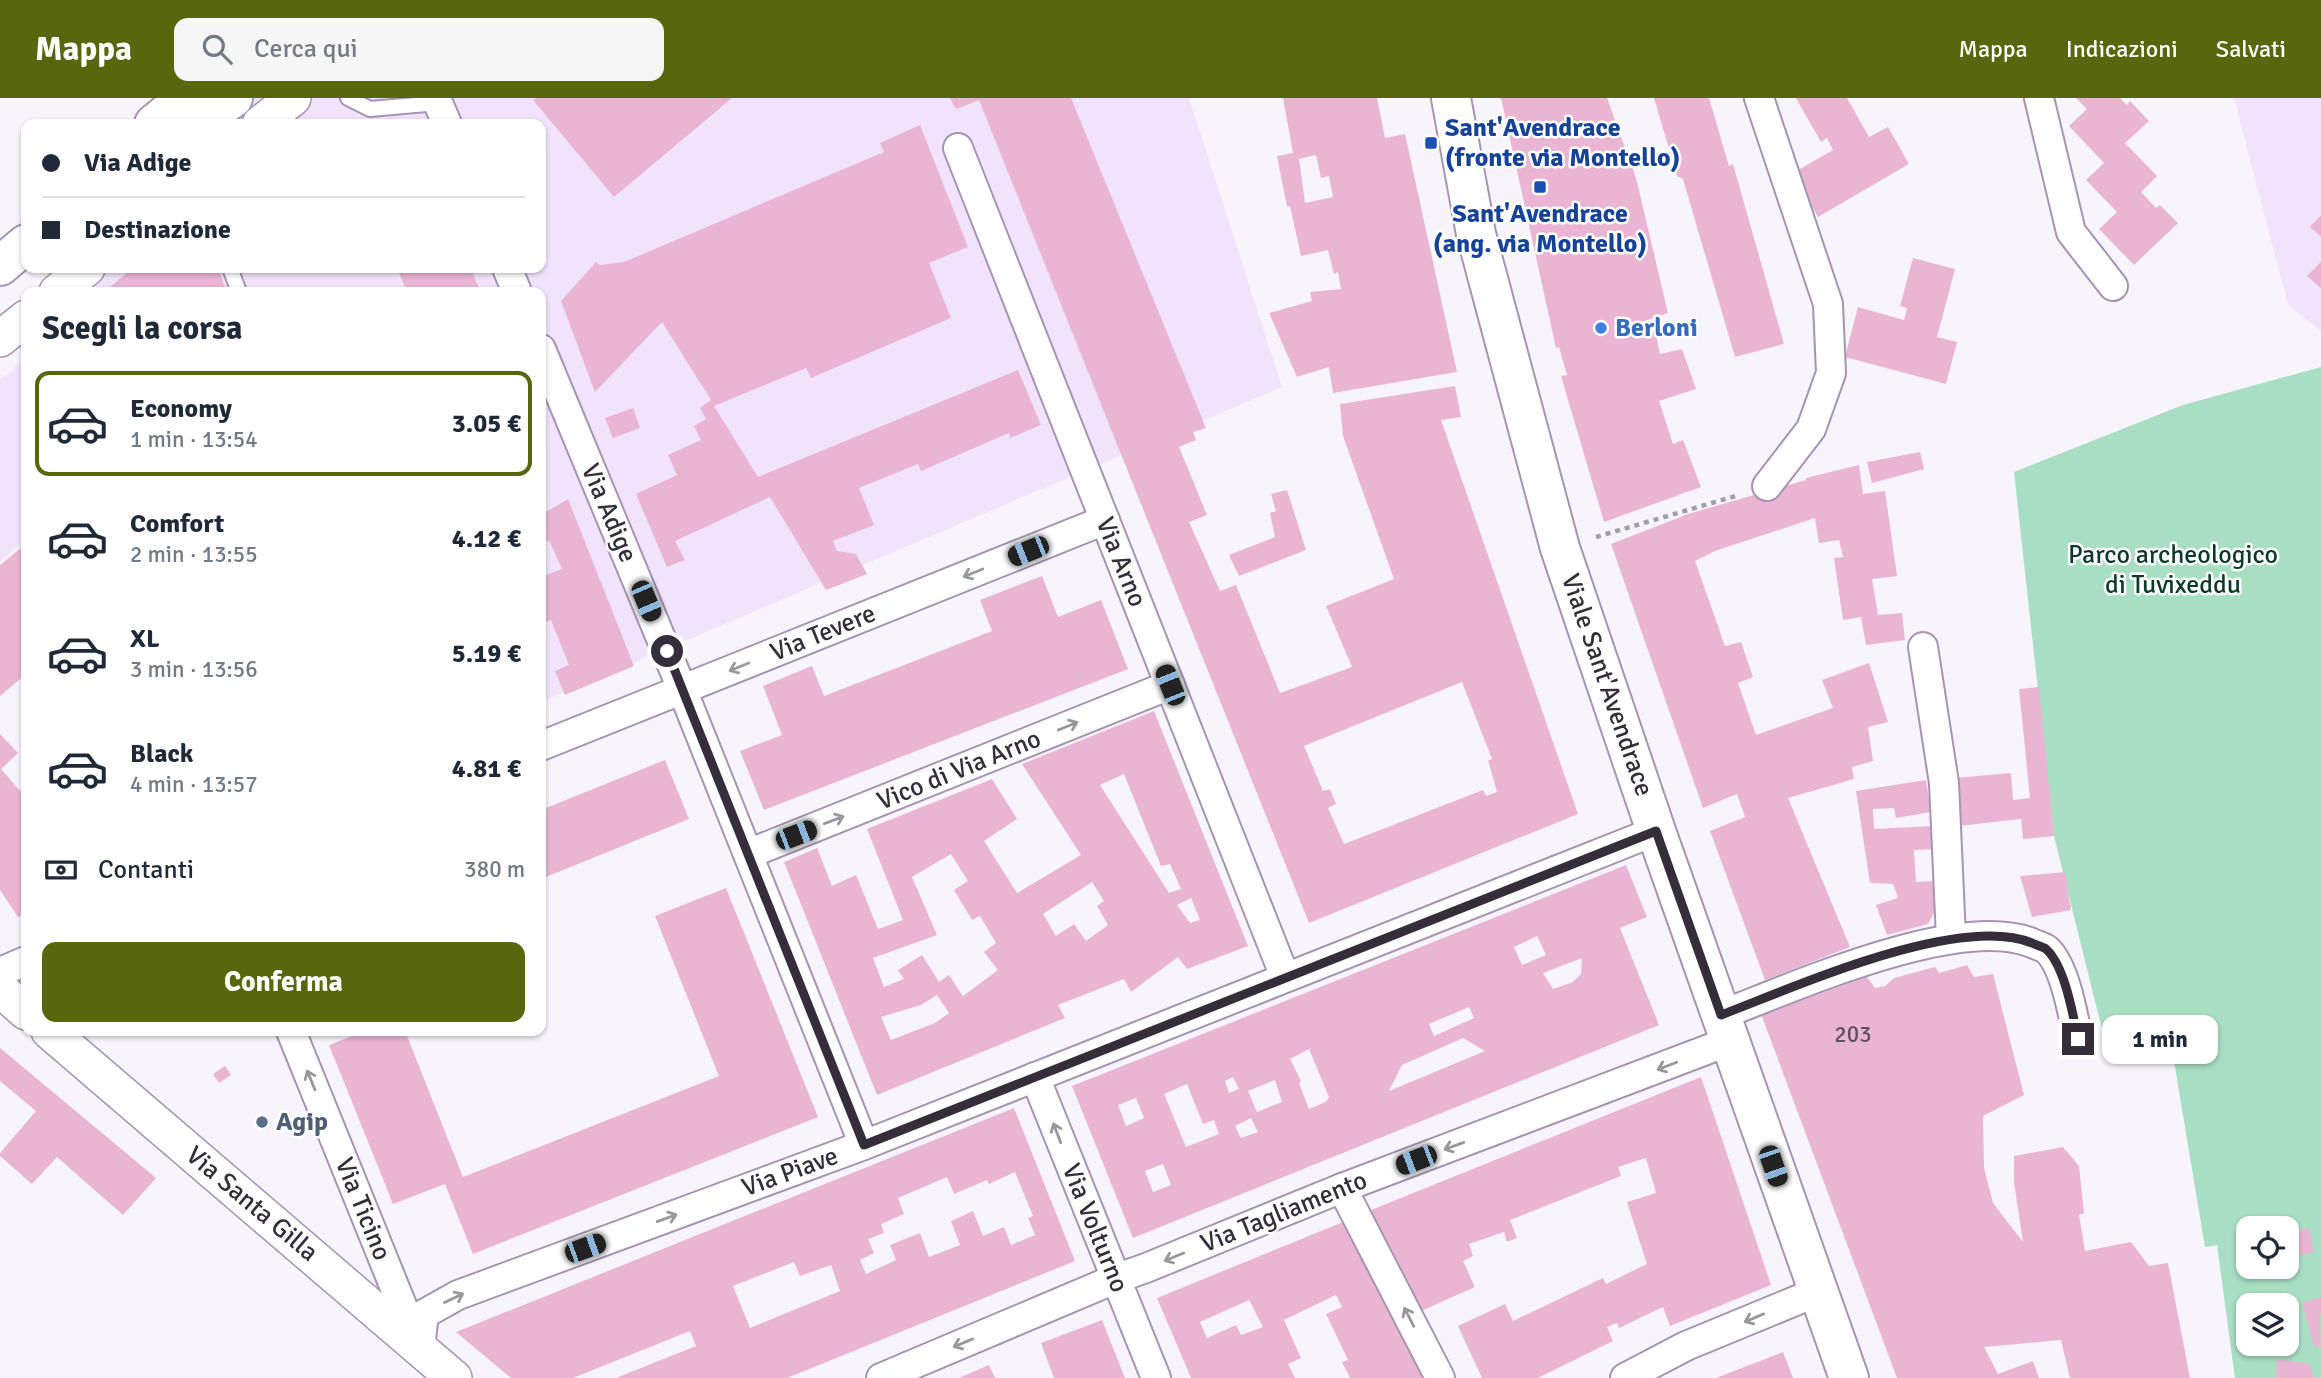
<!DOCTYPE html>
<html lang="it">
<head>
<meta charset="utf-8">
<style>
	:root { --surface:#fff; --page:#f6f6f7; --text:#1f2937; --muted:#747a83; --line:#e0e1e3; --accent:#58660d }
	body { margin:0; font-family:Signika,sans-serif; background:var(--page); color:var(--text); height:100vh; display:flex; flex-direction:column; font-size:26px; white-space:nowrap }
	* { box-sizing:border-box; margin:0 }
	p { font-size:23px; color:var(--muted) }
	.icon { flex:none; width:38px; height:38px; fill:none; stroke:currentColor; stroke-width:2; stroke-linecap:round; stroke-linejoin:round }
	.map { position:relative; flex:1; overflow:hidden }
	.side { position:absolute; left:21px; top:189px; width:525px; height:749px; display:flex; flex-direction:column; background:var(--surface); border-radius:14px; box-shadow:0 2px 5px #0004 }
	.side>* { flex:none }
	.guide { position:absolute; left:21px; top:21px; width:525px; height:154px; border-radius:14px; box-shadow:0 2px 5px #0004; display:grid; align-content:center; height:154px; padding:0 21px; background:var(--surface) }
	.buttons { position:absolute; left:2236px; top:1118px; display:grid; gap:14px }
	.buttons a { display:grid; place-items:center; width:63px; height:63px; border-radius:14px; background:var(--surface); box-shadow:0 2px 5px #0004; font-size:35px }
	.end { position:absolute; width:32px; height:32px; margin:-16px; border:9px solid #352e3a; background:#fff; box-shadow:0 0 0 4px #fff }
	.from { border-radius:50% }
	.bubble { position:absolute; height:49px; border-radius:14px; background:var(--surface); box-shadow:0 2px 5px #0004; font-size:23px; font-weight:800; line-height:49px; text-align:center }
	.car { position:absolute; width:21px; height:42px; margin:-21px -10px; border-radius:9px; box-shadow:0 0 5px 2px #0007; background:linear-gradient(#222 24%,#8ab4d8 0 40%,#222 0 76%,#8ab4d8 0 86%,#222 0) }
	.guide b { display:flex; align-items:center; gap:24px; height:66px; font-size:26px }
	.guide b+b { border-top:2px solid var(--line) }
	.guide i { width:18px; height:18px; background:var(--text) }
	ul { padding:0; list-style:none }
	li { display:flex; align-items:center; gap:21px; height:105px; margin:0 14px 10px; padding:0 7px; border:4px solid transparent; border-radius:14px }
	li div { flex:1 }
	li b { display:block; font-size:26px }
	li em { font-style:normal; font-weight:800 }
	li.current { border-color:var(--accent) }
	li>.icon { width:63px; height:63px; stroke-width:1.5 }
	h2 { padding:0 21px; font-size:32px; line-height:84px }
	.pay { display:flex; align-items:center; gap:18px; height:77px; padding:0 21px; font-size:26px }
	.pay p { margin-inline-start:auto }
	.button { display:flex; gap:14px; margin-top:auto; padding:14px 21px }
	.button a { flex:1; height:80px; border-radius:14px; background:var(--accent); color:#fff; font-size:28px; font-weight:800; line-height:80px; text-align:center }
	header { display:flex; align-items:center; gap:42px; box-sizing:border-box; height:98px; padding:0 35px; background:var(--accent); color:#fff }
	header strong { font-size:33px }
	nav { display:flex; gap:38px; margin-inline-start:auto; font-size:24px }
	.search { width:490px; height:63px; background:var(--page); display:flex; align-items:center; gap:18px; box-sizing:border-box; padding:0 24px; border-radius:14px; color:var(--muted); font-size:26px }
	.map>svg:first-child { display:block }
</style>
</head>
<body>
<header>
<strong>Mappa</strong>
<div class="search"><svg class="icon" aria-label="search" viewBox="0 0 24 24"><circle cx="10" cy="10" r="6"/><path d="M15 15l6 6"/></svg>Cerca qui</div>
<nav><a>Mappa</a><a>Indicazioni</a><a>Salvati</a></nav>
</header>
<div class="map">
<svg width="2321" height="1280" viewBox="0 0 2321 1280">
	<rect width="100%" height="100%" fill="#f8f4fb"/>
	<g fill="#f1e3fc">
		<path d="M248 0H1189L1282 289 541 604V194H80L101 170H541V26H226Z"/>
		<path d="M2234 0H2321V233L2288 207Z"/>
		<path d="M26 256V441L0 464V281L11 274Z"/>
	</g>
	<path fill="#a8dec2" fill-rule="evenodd" d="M2321 269V1280H2235L2217 1147 2205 1149 2171 945 2106 947 2054 738 2014 374 2183 307ZM2249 1130H2287V1169H2249ZM2249 1208H2287V1246H2249Z"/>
	<g fill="#eab5d3" fill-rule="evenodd">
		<path d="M536 0H732L614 99 533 2Z"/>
		<path d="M950 0H1071L1206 330 1193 334 1196 342 1179 349 1207 417 1189 424 1220 493 1236 487 1280 595 1352 569 1326 508 1394 481 1343 338 1340 306 1455 288 1461 319 1441 322 1578 716 1309 825 979 2 956 11ZM1462 584 1492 661 1488 662 1497 694 1486 698 1483 692 1344 746 1328 710 1336 706 1330 691 1323 693 1304 648Z"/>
		<path d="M1283 0H1377L1385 40 1405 36 1457 274 1333 295 1329 269 1297 279 1269 215 1312 203 1310 194 1341 191 1338 174 1334 176 1328 152 1301 158 1290 108 1287 109 1277 58 1293 55ZM1316 57 1321 80 1329 78 1333 99 1305 105 1299 61Z"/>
		<path d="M1501 0H1607L1636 80 1668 215 1639 225 1643 238 1655 233 1660 256 1682 251 1696 291 1659 303 1673 346 1683 342 1701 389 1604 424 1561 278 1567 277 1559 249 1556 250Z"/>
		<path d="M1654 0H1709L1729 68 1733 66 1784 246 1735 259 1683 81 1677 78Z"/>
		<path d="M1796 0H1847L1869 39 1888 29 1909 66 1818 119 1793 75 1833 52 1827 40 1821 44Z"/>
		<path d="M2076 0H2120L2127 7 2130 3 2149 23 2125 45 2157 78 2141 94 2156 110 2160 107 2178 125 2134 167 2099 131 2117 114 2086 82 2104 65 2069 28 2087 11Z"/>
		<path d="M920 27 968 149 929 165 951 220 811 280 806 270 714 308 758 379 1018 272 1041 327 1010 340 1009 335 921 373 918 366 859 390 874 427 833 443 837 453 856 456 867 476 826 492 770 399 675 443 685 462 667 469 636 396 677 377 668 357 701 342 694 328 706 321 700 310 711 302 662 224 595 294 561 203 596 164 600 167 624 164 884 54 880 45Z"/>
		<path d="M2321 117V139L2310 129Z"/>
		<path d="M1913 160 1955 171 1937 239 1957 244 1946 286 1845 259 1858 209 1904 222 1907 210 1900 208Z"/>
		<path d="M2321 164V190L2307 178Z"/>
		<path d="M133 170H218L227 194H104Z"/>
		<path d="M397 170H470L481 194H407Z"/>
		<path d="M633 310 640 330 613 340 605 320Z"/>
		<path d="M1920 354 1924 371 1872 385 1867 364Z"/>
		<path d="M1859 367 1863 396 1885 393 1897 478 1872 481 1878 517 1902 515 1905 542 1866 547 1861 519 1843 522 1834 460 1843 459 1839 442 1819 445 1815 420 1715 453 1695 463 1725 548 1741 544 1753 579 1738 585 1756 637 1833 610 1822 582 1869 565 1888 624 1868 629 1873 663 1852 669 1854 681 1788 700 1850 849 1765 882 1710 733 1745 719 1737 696 1703 710 1611 446 1688 416 1806 382V380Z"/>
		<path d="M1287 392 1306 452 1239 478 1229 457 1275 439 1270 415 1276 413 1271 396Z"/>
		<path d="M568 401 634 568 565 597 555 573 569 567 551 522 541 526V479L562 471 549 442 541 447V417Z"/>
		<path d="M26 446V576L0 598V467Z"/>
		<path d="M1042 478 1058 519 1101 502 1128 571 764 712 740 653 782 637 763 588 812 568 824 598 992 533 980 502Z"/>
		<path d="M2039 589 2054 738 2023 741 2021 721 1959 728 1954 680 2011 675 2013 702 2030 700 2019 591Z"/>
		<path d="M1154 613 1248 848 1187 871 1178 859 1131 894 1124 881 1058 907 1065 920 877 997 784 764 817 750 832 788 856 777 878 831 903 822 867 731 992 681 1017 721 984 743 1017 795 1081 757 1022 666ZM1124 676 1161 768 1170 766 1181 791 1169 795 1100 687ZM951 756 968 783 954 792 972 822 980 818 996 845 984 854 998 872 963 898 949 877 939 884 922 857 898 872 904 881 884 889 873 860 937 837 912 779ZM1092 784 1104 803 1097 808 1108 827 1086 843 1074 826 1056 838 1043 816ZM1191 800 1200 822 1190 825 1177 807ZM937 897 949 915 935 925 891 942 881 919 921 907Z"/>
		<path d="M0 636 18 655 1 671 26 700V816L18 819 0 792Z"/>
		<path d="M665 662 689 721 541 781V712Z"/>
		<path d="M1926 682 1931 714 1896 720 1894 710 1873 711 1874 731 1933 728 1935 751 1914 752 1916 784 1937 783V809L1928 826 1887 837 1876 807 1898 800 1893 786 1870 785 1856 693Z"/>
		<path d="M1626 767 1647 819 1620 830 1659 927 1133 1140 1072 988ZM1537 838 1546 857 1522 867 1514 849ZM1582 860 1581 876 1573 884 1553 891 1543 875ZM1469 909 1474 920 1434 938 1429 926ZM1463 940 1485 953 1389 993 1402 967ZM1309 951 1329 999 1326 1004 1309 1011 1299 985 1301 983 1290 961ZM1233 979 1239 991 1229 995 1225 983ZM1275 982 1282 1004 1257 1014 1248 993ZM1187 986 1203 1026 1214 1022 1219 1036 1186 1049 1164 996ZM1136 1000 1144 1020 1126 1028 1118 1007ZM1251 1020 1258 1034 1241 1040 1235 1028ZM1163 1066 1171 1087 1153 1094 1145 1073Z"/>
		<path d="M2065 774 2071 812 2032 819 2020 778Z"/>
		<path d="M726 790 818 1019 473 1156 445 1086 393 1106 329 947 365 933H405L463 1079 719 978 655 818Z"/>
		<path d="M1967 867 1974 879 1993 876 2024 997 1983 1018 1984 1070 1993 1105 2023 1144 2014 1084V1058L2063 1049 2079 1068 2084 1115 2079 1117 2085 1153 2131 1144 2149 1168 2168 1165 2190 1280H2070L2061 1242 1984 1249 1998 1276 2033 1263 2039 1280H1897L1761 916 1867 879 1875 890 1885 888 1894 880 1935 869 1939 875Z"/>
		<path d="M0 950 156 1080 123 1117 57 1059 32 1086 0 1058V1055L36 1013 0 983Z"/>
		<path d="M225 968 231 977 219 985 213 976Z"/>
		<path d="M1701 979 1771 1187 1670 1228 1663 1209 1619 1230 1617 1225 1607 1229 1613 1243 1538 1280H1482L1458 1228 1505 1206 1513 1223 1603 1180 1606 1186 1647 1166 1627 1104 1656 1095 1646 1060 1618 1069 1621 1078 1510 1122 1517 1140 1507 1144 1504 1134 1469 1146 1473 1158 1463 1163 1475 1189 1419 1214 1371 1112Z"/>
		<path d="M1014 1010 1075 1163 787 1280H616L696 1248 690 1233 573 1280H511L456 1234ZM1015 1074 1033 1118 1028 1120 1035 1137 1011 1147 1004 1129 983 1138 973 1113 951 1123 960 1147 929 1159 920 1135 890 1147 896 1162 866 1176 860 1162 874 1155 868 1141 884 1135 881 1126 904 1116 898 1100 947 1079 954 1096 987 1082 989 1086ZM794 1164 800 1178 831 1167 840 1193 750 1230 733 1188Z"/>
		<path d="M1348 1122 1422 1280H1350L1342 1264 1348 1262 1326 1216 1342 1209 1336 1197 1284 1222 1301 1260 1288 1266 1295 1280H1191L1157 1200ZM1249 1202 1263 1229 1241 1237 1236 1227 1207 1240 1200 1224Z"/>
		<path d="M2309 1130 2314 1154 2287 1160V1135Z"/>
		<path d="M2321 1199V1216H2319L2321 1248 2315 1250 2302 1205Z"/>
		<path d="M1102 1222 1125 1280H1054L1041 1245Z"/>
		<path d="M1783 1254 1793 1280H1716Z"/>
		<path d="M2277 1261 2310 1266 2314 1280H2276Z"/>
		<path d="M989 1267 995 1280H959Z"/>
	</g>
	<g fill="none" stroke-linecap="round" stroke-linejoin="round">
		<defs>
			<g id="service">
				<path d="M348 0 370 11 438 5"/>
				<path d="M230 170 239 194"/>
			</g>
			<g id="minor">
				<path d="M436 0 447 26"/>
				<path d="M1759 0 1828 206 1831 275 1811 331 1767 388"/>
				<path d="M2039 0 2071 134 2113 188"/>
				<path d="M958 50 1285 879"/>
				<path d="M507 170 517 194"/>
				<path d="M541 251 682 591 864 1047"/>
				<path d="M1923 549 1944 685 1951 840"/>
				<path d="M541 648 1105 422"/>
				<path d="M748 756 1170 587"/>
				<path d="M0 874 26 863"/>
				<path d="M1721 917C1794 889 1959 815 2032 845 2036 847 2043 849 2046 851 2065 867 2073 917 2078 941"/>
				<path d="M291 933 418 1247"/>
				<path d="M1035 979 1156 1280"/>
				<path d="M1342 1090 1440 1280"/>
				<path d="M420 1249 424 1216 458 1197 864 1047 1656 733"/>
				<path d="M881 1280 1115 1181 1146 1170 1342 1090 1730 943"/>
				<path d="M1625 1280 1686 1248 1817 1194"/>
			</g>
			<g id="tertiary">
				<path d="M260 26 293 0"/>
				<path d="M57 194 87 170"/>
				<path d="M0 241 26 220"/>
				<path d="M0 891 26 914"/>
				<path d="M49 933 454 1280"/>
			</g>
			<g id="secondary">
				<path d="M1451 0 1476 136 1560 450 1656 733 1849 1280"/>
				<path d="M154 26 186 0"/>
				<path d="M196 26 233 0"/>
				<path d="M0 168 26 146"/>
			</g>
		</defs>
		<use href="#service" stroke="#a694b4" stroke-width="18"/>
		<use href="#minor" stroke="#a694b4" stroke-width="32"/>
		<use href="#tertiary" stroke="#a694b4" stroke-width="38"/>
		<use href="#secondary" stroke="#a694b4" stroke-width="42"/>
		<path stroke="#a29da6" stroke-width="4.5" stroke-dasharray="5 5" stroke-linecap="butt" d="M1596 439 1739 397"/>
		<use href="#service" stroke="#fff" stroke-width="14"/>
		<use href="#minor" stroke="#fff" stroke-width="28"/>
		<use href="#tertiary" stroke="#fff" stroke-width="35"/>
		<use href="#secondary" stroke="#fff" stroke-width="38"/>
	</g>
	<defs><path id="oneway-shaft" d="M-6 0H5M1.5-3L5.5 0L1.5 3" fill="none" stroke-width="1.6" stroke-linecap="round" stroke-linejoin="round" transform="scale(1.75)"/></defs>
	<g stroke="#9a969c">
		<use href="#oneway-shaft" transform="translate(973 475) rotate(158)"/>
		<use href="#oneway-shaft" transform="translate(739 569) rotate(158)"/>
		<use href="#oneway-shaft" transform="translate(1068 628) rotate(-22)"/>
		<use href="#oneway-shaft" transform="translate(834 722) rotate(-21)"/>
		<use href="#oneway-shaft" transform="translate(1667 968) rotate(159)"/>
		<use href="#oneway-shaft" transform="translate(311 982) rotate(-112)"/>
		<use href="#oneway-shaft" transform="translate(1057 1035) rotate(-111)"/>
		<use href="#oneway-shaft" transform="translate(1454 1048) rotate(160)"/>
		<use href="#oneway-shaft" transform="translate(667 1120) rotate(-20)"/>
		<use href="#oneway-shaft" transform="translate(1174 1159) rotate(158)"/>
		<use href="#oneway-shaft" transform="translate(454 1200) rotate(-26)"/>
		<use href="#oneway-shaft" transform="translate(1409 1219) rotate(-117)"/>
		<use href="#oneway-shaft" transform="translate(1754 1220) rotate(157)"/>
		<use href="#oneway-shaft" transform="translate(963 1245) rotate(157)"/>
	</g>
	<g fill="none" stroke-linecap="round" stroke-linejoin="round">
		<path stroke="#352e3a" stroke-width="9" d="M667 553 864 1047 1656 733 1721 917C1795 889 1959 815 2032 845 2036 847 2043 849 2046 851 2065 868 2073 917 2078 941"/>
	</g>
	<g fill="#1a4fb4" stroke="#fff" stroke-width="2.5">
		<rect x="1424" y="38" width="14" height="14" rx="3.5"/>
		<rect x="1533" y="82" width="14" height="14" rx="3.5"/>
	</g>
	<circle fill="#3f7fe0" stroke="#fff" stroke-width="2.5" cx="1601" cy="230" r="7"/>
	<circle fill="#5c6f8a" stroke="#fff" stroke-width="2.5" cx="262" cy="1024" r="7"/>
	<g text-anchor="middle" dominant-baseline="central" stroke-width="5" stroke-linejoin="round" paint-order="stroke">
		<g font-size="23" fill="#625060">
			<text x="1853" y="936">203</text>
		</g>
		<g font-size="26" font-weight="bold" fill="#164399" stroke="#fff" text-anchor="start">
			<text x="1445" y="30">Sant'Avendrace<tspan x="1445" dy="30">(fronte via Montello)</tspan></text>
			<text x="1540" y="116" text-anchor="middle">Sant'Avendrace<tspan x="1540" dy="30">(ang. via Montello)</tspan></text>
		</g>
		<g font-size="26" font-weight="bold" fill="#366cbe" stroke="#fff" text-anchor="start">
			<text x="1615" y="230">Berloni</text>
		</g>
		<g font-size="26" fill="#352e3a" stroke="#fff">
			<text transform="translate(609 415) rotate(67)">Via Adige</text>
			<text transform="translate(1121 464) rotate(68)">Via Arno</text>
			<text transform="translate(823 535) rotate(-22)">Via Tevere</text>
			<text transform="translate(1607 587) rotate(71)">Viale Sant'Avendrace</text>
			<text transform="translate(959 672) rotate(-22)">Vico di Via Arno</text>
			<text transform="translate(790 1074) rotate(-20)">Via Piave</text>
			<text transform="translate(252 1106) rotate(40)">Via Santa Gilla</text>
			<text transform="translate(363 1111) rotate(68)">Via Ticino</text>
			<text transform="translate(1284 1114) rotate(-22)">Via Tagliamento</text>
			<text transform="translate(1095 1130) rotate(68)">Via Volturno</text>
		</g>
		<g font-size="26" fill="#0b3b28" stroke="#fff">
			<text x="2173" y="457">Parco archeologico<tspan x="2173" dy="30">di Tuvixeddu</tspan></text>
		</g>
		<g font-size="26" font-weight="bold" fill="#4e5e75" stroke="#fff" text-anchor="start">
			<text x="276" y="1024">Agip</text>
		</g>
	</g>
</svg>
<div class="buttons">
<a><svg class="icon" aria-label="locate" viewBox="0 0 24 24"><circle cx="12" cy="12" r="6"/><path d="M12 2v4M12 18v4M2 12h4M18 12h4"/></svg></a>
<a><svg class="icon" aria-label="layers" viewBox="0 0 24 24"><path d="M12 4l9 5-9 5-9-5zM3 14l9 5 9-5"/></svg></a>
</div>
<i class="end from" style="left:667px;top:553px"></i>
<i class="end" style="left:2078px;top:941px"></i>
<div class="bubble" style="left:2102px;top:917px;width:116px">1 min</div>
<i class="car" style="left:1028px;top:453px;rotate:248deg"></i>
<i class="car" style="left:646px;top:503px;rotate:157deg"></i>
<i class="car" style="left:1170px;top:587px;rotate:338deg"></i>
<i class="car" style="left:796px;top:737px;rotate:69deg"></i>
<i class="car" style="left:1416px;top:1062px;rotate:249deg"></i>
<i class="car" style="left:1773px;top:1068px;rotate:161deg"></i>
<i class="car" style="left:585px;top:1150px;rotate:70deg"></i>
<div class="guide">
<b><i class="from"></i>Via Adige</b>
<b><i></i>Destinazione</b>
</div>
<section class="side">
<h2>Scegli la corsa</h2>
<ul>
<li class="current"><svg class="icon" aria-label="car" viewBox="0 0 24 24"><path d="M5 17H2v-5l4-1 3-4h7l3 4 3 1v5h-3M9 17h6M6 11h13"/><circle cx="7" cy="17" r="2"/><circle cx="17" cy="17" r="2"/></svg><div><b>Economy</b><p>1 min · 13:54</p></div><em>3.05 €</em></li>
<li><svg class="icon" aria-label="car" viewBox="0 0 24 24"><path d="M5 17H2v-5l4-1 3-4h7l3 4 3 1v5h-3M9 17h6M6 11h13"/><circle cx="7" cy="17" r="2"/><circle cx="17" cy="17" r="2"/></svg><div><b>Comfort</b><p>2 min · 13:55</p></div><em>4.12 €</em></li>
<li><svg class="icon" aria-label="car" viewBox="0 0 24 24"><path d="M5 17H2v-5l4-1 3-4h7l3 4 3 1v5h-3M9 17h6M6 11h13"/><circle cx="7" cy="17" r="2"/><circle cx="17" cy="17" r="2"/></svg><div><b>XL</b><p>3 min · 13:56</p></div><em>5.19 €</em></li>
<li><svg class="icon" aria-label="car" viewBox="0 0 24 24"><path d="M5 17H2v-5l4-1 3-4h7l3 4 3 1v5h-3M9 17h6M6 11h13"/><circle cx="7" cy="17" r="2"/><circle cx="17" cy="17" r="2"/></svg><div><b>Black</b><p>4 min · 13:57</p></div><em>4.81 €</em></li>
</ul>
<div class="pay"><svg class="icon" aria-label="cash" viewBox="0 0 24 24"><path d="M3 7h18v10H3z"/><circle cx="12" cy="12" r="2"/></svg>Contanti<p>380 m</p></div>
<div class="button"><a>Conferma</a></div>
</section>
</div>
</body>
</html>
